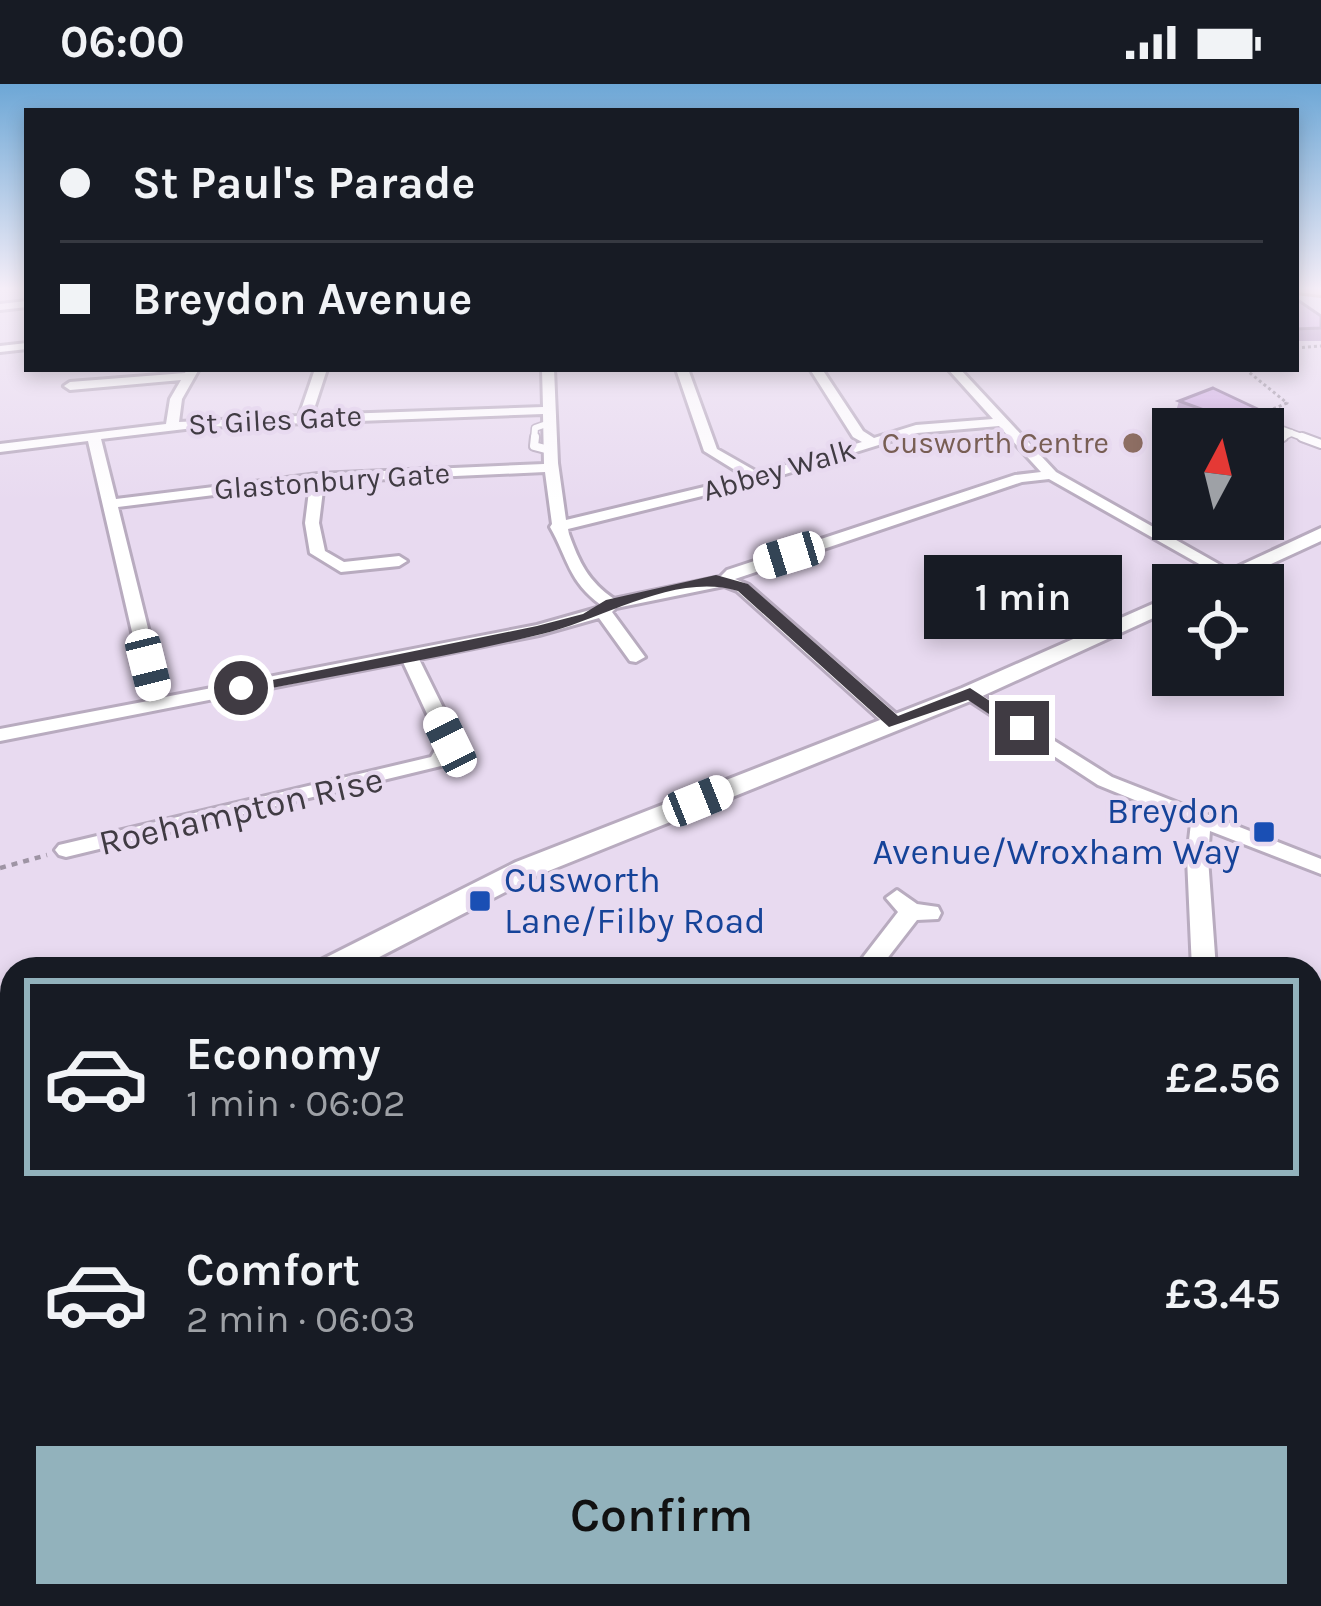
<!DOCTYPE html>
<html lang="en">
<head>
<meta charset="utf-8">
<style>
	:root { --surface:#171b24; --page:#242831; --text:#f1f3f6; --muted:#9ea1a6; --line:#363941; --accent:#92b2bc }
	body { margin:0; font-family:Karla,sans-serif; background:var(--page); color:var(--text); height:100vh; display:flex; flex-direction:column; font-size:45px; white-space:nowrap }
	* { box-sizing:border-box; margin:0 }
	p { font-size:39px; color:var(--muted) }
	.icon { flex:none; width:66px; height:66px; fill:none; stroke:currentColor; stroke-width:2; stroke-linecap:round; stroke-linejoin:round }
	.map { position:relative; flex:1; overflow:hidden }
	.drawer { position:absolute; left:0px; top:873px; width:1323px; height:651px; display:flex; flex-direction:column; background:var(--surface); border-radius:36px 36px 0 0; box-shadow:0 6px 18px #0003 }
	.drawer>* { flex:none }
	.guide { position:absolute; left:24px; top:24px; width:1275px; height:264px; border-radius:0px; box-shadow:0 6px 18px #0003; display:grid; align-content:center; height:264px; padding:0 36px; background:var(--surface) }
	.needle { width:78px; rotate:7deg }
	.buttons { position:absolute; left:1152px; top:324px; display:grid; gap:24px }
	.buttons a { display:grid; place-items:center; width:132px; height:132px; border-radius:0px; background:var(--surface); box-shadow:0 6px 18px #0003; font-size:60px }
	.end { position:absolute; width:54px; height:54px; margin:-27px; border:15px solid #403b43; background:#fff; box-shadow:0 0 0 6px #fff }
	.from { border-radius:50% }
	.bubble { position:absolute; height:84px; border-radius:0px; background:var(--surface); box-shadow:0 6px 18px #0003; font-size:39px; font-weight:600; line-height:84px; text-align:center }
	.car { position:absolute; width:36px; height:72px; margin:-36px -18px; border-radius:15px; box-shadow:0 0 9px 3px #0007; background:linear-gradient(#fff 24%,#345 0 40%,#fff 0 76%,#345 0 86%,#fff 0) }
	.guide b { display:flex; align-items:center; gap:42px; height:114px; font-size:45px }
	.guide b+b { border-top:3px solid var(--line) }
	.guide i { width:30px; height:30px; background:var(--text) }
	ul { padding:21px 0 0; list-style:none }
	li { display:flex; align-items:center; gap:36px; height:198px; margin:0 24px 18px; padding:0 12px; border:6px solid transparent; border-radius:0px }
	li div { flex:1 }
	li b { display:block; font-size:45px }
	li em { font-style:normal; font-weight:600 }
	li.selected { border-color:var(--accent) }
	li>.icon { width:108px; height:108px; stroke-width:1.5 }
	.action { display:flex; gap:24px; margin-top:auto; padding:24px 36px }
	.action a { flex:1; height:138px; border-radius:0px; background:var(--accent); color:#111; font-size:48px; font-weight:600; line-height:138px; text-align:center }
	.status { display:flex; justify-content:space-between; align-items:center; height:84px; padding:0 60px; background:var(--surface); direction:ltr }
	.status svg { height:33px; fill:currentColor }
	.map>svg:first-child { display:block }
</style>
</head>
<body>
<div class="status"><b>06:00</b><svg viewBox="0 0 49 12"><path d="M0 12V9h3v3zM5 12V6h3v6zM10 12V3h3v9zM15 12V0h3v12zM26 1h20v11H26zM47 4h2v5h-2z"/></svg></div>
<div class="map">
<svg width="1321" height="1522" viewBox="0 0 1321 1522">
	<rect width="100%" height="100%" fill="#e8daf0"/>
	<g fill="#a1d9af">
		<path d="M1321 1041V1522H1166L1169 1512H1311V1064Z"/>
		<path d="M0 1370 12 1383V1512H135L144 1522H0Z"/>
	</g>
	<g fill="none" stroke-linecap="round" stroke-linejoin="round">
		<defs>
			<g id="service-far1">
				<path d="M1251 334 1310 356"/>
				<path d="M534 356 535 344 552 338"/>
				<path d="M1277 356 1291 349"/>
			</g>
			<g id="service">
				<path d="M535 353 534 362 553 367"/>
				<path d="M1302 353 1321 360"/>
				<path d="M1263 363 1283 353"/>
			</g>
			<g id="minor">
				<path d="M27 217V223L0 226V220Z"/>
				<path d="M27 259V265L0 268V262Z"/>
				<path d="M187 285H199L182 315 179 338 299 332 315 285H327L312 331 543 323 542 285H554L558 379 566 436 746 393 704 367 676 285H688L717 365 759 389 862 358 853 353 810 285H822L863 347 874 354 916 341 993 335 948 285H960L1056 388 1238 491 1230 496 1224 494 1049 395 1022 398 735 495 749 501 902 635 904 639 902 643H888L737 507 724 502 616 524 612 528 645 573 636 578 630 577 599 534 539 551 419 575 460 658 445 681 66 773 59 771 55 766 59 761 431 673 440 658 403 578 0 657V645L148 617 88 357 0 368V360L166 340 170 315 181 296 70 306 64 302 70 298 185 289ZM543 330 544 380 318 390 116 415 101 355 202 343ZM999 342 1041 388 1015 391 727 486 720 493 614 515C588 497 579 478 569 450L568 445 763 397 917 349ZM545 388 552 440 550 443C568 474 568 497 601 521L597 524 537 541 165 613 118 423 310 399 305 439 310 469 341 488 399 482 407 477 399 472 344 478 325 467 319 439 324 398Z"/>
				<path d="M970 604 1112 693 1321 775V790L1210 747 1208 774 1216 885H1192L1187 774 1191 739 1098 701 964 613 961 609Z"/>
				<path d="M897 806 917 820 938 823 941 829 938 835 917 836 879 885H854L898 828 886 814Z"/>
				<path d="M594 1512H637L641 1522H598Z"/>
				<path d="M907 1512H944L940 1522H903Z"/>
			</g>
			<g id="tertiary">
				<path d="M1321 444V457L1225 501H1198Z"/>
				<path d="M1173 511V525L978 614 536 792 356 885H315L319 877 516 778 962 604Z"/>
				<path d="M12 1031V1059L0 1062V1034Z"/>
			</g>
			<path id="trunk" d="M1296 204H1321V211L1296 208Z"/>
		</defs>
		<use href="#service-far1" stroke="#b8abbf" stroke-width="9"/>
		<use href="#service" stroke="#b8abbf" stroke-width="12"/>
		<use href="#minor" stroke="#b8abbf" stroke-width="6"/>
		<use href="#tertiary" stroke="#b8abbf" stroke-width="6"/>
		<use href="#trunk" stroke="#b69073" stroke-width="6"/>
		<g stroke="#9e94a4" stroke-width="3" stroke-dasharray="3 3" stroke-linecap="butt">
			<path d="M1296 264 1321 262"/>
			<path d="M1245 285 1287 319 1273 325"/>
		</g>
		<path stroke="#9e94a4" stroke-width="4.5" stroke-dasharray="6 6" stroke-linecap="butt" d="M0 784 47 771"/>
		<use href="#service-far1" stroke="#fff" stroke-width="6"/>
		<use href="#service" stroke="#fff" stroke-width="8"/>
		<use href="#minor" fill="#fff" fill-rule="evenodd"/>
		<use href="#tertiary" fill="#fff" fill-rule="evenodd"/>
		<use href="#trunk" fill="#f7cba4" fill-rule="evenodd"/>
	</g>
	<g fill="#b395c4">
		<path d="M1296 218 1321 232V257H1296Z"/>
		<path d="M1179 317 1258 345H1173V356L1169 354 1174 337 1179 335 1174 334Z"/>
	</g>
	<path fill="#9279a0" d="M1264 328 1258 345H1238L1243 336Z"/>
	<g fill="#d0ade4" stroke="#9279a0" stroke-width="3">
		<path d="M1299 217 1321 232V244L1296 245V218Z"/>
		<path d="M1213 304 1264 328 1243 336 1252 340 1238 345H1194L1174 337 1201 325 1179 317Z"/>
	</g>
	<linearGradient id="sky" x2="0" y2="1"><stop stop-color="#6da7d6"/><stop offset="0.49" stop-color="#f5eef8"/><stop offset="1" stop-color="#f5eef8" stop-opacity="0"/></linearGradient>
	<rect width="1321" height="417" fill="url(#sky)"/>
	<path fill="#403b43" d="M716 491 748 500 898 632 970 604 1031 644 1016 648 968 616 889 643 738 507C675 488 602 536 542 550 443 574 341 590 241 610L233 604 537 542 583 530 606 516Z"/>
	<circle fill="#8d6e63" stroke="#e8daf0" stroke-width="4.5" cx="1133" cy="359" r="12"/>
	<g fill="#1a4fb4" stroke="#e8daf0" stroke-width="4.5">
		<rect x="1252" y="736" width="24" height="24" rx="6"/>
		<rect x="468" y="805" width="24" height="24" rx="6"/>
	</g>
	<g text-anchor="middle" dominant-baseline="central" stroke-width="9" stroke-linejoin="round" paint-order="stroke">
		<g font-size="30" fill="#403b43" stroke="#e8daf0">
			<text transform="translate(275 336) rotate(-3)">St Giles Gate</text>
			<text transform="translate(779 386) rotate(-16)">Abbey Walk</text>
			<text transform="translate(332 397) rotate(-4)">Glastonbury Gate</text>
		</g>
		<g font-size="30" fill="#785e54" stroke="#e8daf0" text-anchor="end">
			<text x="1109" y="359">Cusworth Centre</text>
		</g>
		<g font-size="36" fill="#403b43" stroke="#e8daf0">
			<text transform="translate(241 727) rotate(-13)">Roehampton Rise</text>
		</g>
		<g font-size="36" fill="#164399" stroke="#e8daf0" text-anchor="end">
			<text x="1240" y="727">Breydon<tspan x="1240" dy="41">Avenue/Wroxham Way</tspan></text>
			<text x="504" y="796" text-anchor="start">Cusworth<tspan x="504" dy="41">Lane/Filby Road</tspan></text>
		</g>
	</g>
</svg>
<div class="buttons">
<a><svg class="needle" viewBox="-14 -14 28 28"><path d="M0-13l5 13h-10z" fill="#e53935"/><path d="M0 13l5-13h-10z" fill="#9ea1a6"/></svg></a>
<a><svg class="icon" aria-label="locate" viewBox="0 0 24 24"><circle cx="12" cy="12" r="6"/><path d="M12 2v4M12 18v4M2 12h4M18 12h4"/></svg></a>
</div>
<i class="end from" style="left:241px;top:604px"></i>
<i class="end" style="left:1022px;top:644px"></i>
<div class="bubble" style="left:924px;top:471px;width:198px">1 min</div>
<i class="car" style="left:789px;top:471px;rotate:253deg"></i>
<i class="car" style="left:148px;top:581px;rotate:166deg"></i>
<i class="car" style="left:450px;top:658px;rotate:334deg"></i>
<i class="car" style="left:698px;top:717px;rotate:68deg"></i>
<div class="guide">
<b><i class="from"></i>St Paul's Parade</b>
<b><i></i>Breydon Avenue</b>
</div>
<section class="drawer">
<ul>
<li class="selected"><svg class="icon" aria-label="car" viewBox="0 0 24 24"><path d="M5 17H2v-5l4-1 3-4h7l3 4 3 1v5h-3M9 17h6M6 11h13"/><circle cx="7" cy="17" r="2"/><circle cx="17" cy="17" r="2"/></svg><div><b>Economy</b><p>1 min · 06:02</p></div><em>£2.56</em></li>
<li><svg class="icon" aria-label="car" viewBox="0 0 24 24"><path d="M5 17H2v-5l4-1 3-4h7l3 4 3 1v5h-3M9 17h6M6 11h13"/><circle cx="7" cy="17" r="2"/><circle cx="17" cy="17" r="2"/></svg><div><b>Comfort</b><p>2 min · 06:03</p></div><em>£3.45</em></li>
</ul>
<div class="action"><a>Confirm</a></div>
</section>
</div>
</body>
</html>
